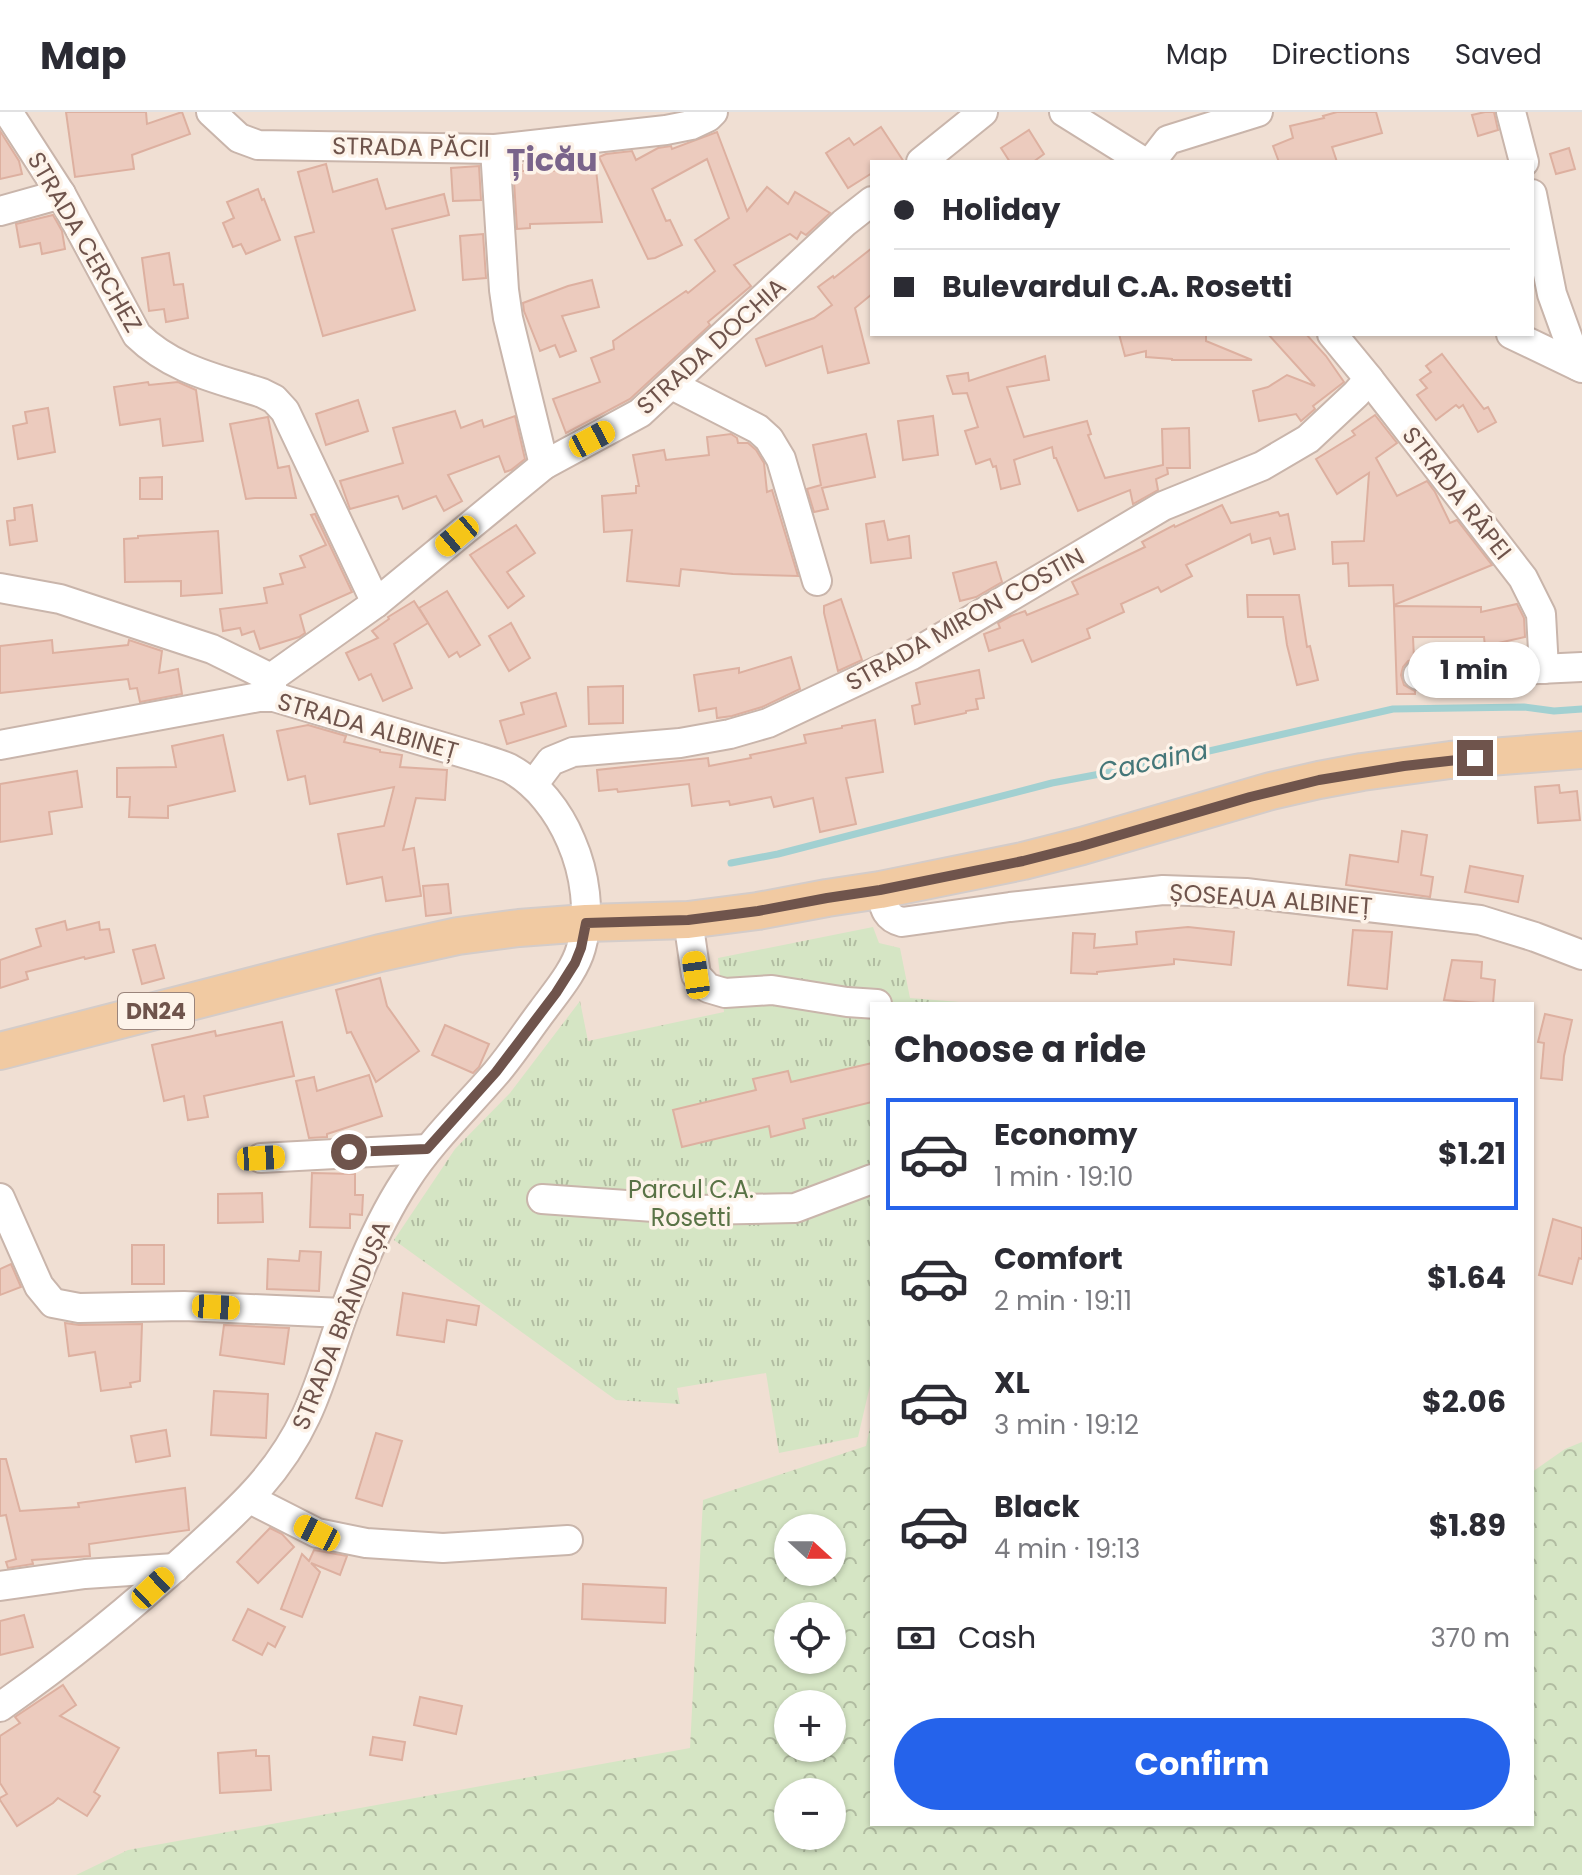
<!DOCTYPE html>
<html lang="en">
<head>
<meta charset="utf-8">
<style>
	:root { --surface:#fff; --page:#f7f7f7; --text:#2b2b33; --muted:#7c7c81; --line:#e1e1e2; --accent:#2563eb }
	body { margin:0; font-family:Poppins,sans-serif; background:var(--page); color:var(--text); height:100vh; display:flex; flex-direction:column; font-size:30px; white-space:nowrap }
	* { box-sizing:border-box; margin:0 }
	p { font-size:26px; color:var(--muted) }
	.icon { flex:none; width:44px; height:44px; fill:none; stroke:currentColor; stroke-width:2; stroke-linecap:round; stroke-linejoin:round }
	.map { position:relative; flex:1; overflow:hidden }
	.details { position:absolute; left:870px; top:890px; width:664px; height:824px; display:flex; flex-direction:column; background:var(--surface); border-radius:0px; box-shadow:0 2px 6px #0004 }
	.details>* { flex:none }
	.banner { position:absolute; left:870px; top:48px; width:664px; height:176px; border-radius:0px; box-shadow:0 2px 6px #0004; display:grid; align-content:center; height:176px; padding:0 24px; background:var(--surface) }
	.needle { width:52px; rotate:111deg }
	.buttons { position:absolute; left:774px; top:1402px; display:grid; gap:16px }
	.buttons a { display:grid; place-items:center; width:72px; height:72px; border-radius:50%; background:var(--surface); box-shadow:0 2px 6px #0004; font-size:40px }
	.end { position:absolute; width:36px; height:36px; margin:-18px; border:10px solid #6f544c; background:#fff; box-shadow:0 0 0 4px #fff }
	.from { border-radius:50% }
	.bubble { position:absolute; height:56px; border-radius:28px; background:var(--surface); box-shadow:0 2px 6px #0004; font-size:26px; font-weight:700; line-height:56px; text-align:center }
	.car { position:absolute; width:24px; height:48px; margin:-24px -12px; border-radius:10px; box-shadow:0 0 6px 2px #0007; background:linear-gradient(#f5c518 24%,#345 0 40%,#f5c518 0 76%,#345 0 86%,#f5c518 0) }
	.banner b { display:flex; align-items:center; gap:28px; height:76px; font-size:30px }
	.banner b+b { border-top:2px solid var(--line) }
	.banner i { width:20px; height:20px; background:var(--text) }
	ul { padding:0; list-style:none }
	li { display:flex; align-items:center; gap:24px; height:112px; margin:0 16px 12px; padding:0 8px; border:4px solid transparent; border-radius:0px }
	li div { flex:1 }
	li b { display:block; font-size:30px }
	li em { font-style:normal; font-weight:700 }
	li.active { border-color:var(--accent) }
	li>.icon { width:72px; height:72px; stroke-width:1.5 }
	h2 { padding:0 24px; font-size:36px; line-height:96px }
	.pay { display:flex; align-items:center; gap:20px; height:88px; padding:0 24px; font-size:30px }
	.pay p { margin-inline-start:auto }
	.cta { display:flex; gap:16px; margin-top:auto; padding:16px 24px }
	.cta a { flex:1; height:92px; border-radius:48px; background:var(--accent); color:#fff; font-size:32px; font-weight:700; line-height:92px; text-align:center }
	header { display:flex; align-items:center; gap:48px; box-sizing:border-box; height:112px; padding:0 40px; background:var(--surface); border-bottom:2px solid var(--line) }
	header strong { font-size:38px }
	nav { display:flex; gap:44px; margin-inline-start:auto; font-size:28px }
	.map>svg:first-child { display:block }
</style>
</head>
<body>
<header>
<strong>Map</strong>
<nav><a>Map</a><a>Directions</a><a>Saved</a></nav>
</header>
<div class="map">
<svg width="1582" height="1763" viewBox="0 0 1582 1763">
	<defs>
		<pattern id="forest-crowns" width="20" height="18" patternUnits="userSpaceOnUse" patternTransform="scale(2)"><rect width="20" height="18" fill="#d5e5c4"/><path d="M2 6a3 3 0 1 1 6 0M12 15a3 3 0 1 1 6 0" fill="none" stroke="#b1bca1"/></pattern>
		<pattern id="park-tufts" width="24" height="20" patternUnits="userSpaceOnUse" patternTransform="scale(2)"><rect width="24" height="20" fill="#d5e5c4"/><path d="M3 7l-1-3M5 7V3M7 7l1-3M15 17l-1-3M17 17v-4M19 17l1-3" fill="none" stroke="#b1bca1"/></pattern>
	</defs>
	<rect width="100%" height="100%" fill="#f9eee3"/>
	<path fill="#f0dfd3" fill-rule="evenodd" d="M0 0H1582V1680L1532 1684V892H872V1712L795 1763H0ZM872 50H1532V222H872ZM788 1416H832V1460H788ZM788 1504H832V1548H788ZM788 1592H832V1636H788ZM788 1680H832V1724H788Z"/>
	<path fill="url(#forest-crowns)" fill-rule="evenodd" d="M872 1306V1712H1532V1360L1565 1337 1582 1330V1763H76L128 1738 690 1636 703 1388 866 1334ZM788 1416H832V1460H788ZM788 1504H832V1548H788ZM788 1592H832V1636H788ZM788 1680H832V1724H788Z"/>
	<path fill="url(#park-tufts)" d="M873 815 879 831 900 836 910 886 985 892H872V1265L858 1325 779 1341 766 1261 677 1276 680 1292 616 1288 394 1128 455 1037 510 981 580 889 588 929 724 900 718 846Z"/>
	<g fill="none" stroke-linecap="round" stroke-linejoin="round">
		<path stroke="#a2d0d1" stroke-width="7" d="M731 751 778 742 1052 671 1148 653 1393 597 1524 595 1554 599 1582 597"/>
	</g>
	<g fill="#eccbbe" stroke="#ddb0a0" stroke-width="2">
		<path d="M66 0H146L147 12 182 0 190 22 132 43 134 57 75 65Z"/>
		<path d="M1337 0H1376L1382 21 1332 35 1337 50H1279L1273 34 1293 26 1290 14 1324 6 1323 4Z"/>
		<path d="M1485 0H1494L1498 18 1478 24 1472 3Z"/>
		<path d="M881 15 904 50H872V61L848 76 826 41 849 26 854 33Z"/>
		<path d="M1029 18 1044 42 1033 50H1010L1001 36Z"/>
		<path d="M0 19 19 49 22 62 0 67Z"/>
		<path d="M717 20 747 99 767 75 788 92 795 80 830 101 806 123 801 120 797 127 790 122 734 153 751 174 708 210 710 213 630 287 566 321 553 287 600 270 591 246 614 237 613 229 686 179 688 181 715 159 695 128 729 106 707 47 652 77 666 109 670 108 682 133 655 146 648 147 599 45 606 42 632 39 636 48 658 36 671 34 672 37Z"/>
		<path d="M1569 36 1575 57 1556 62 1550 42Z"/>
		<path d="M326 52 333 80 377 67 386 97 444 82 449 103 392 117 415 198 323 224 295 125 314 120 298 60Z"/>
		<path d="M513 53H522V59L596 58 602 110 530 112V116L517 117Z"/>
		<path d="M479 54 481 88 453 89 451 56Z"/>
		<path d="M258 77 262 88 264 87 280 128 246 142 241 132 233 135 223 111 234 106 227 90Z"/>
		<path d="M53 103 62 119 65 137 42 142 40 131 20 135 16 112Z"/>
		<path d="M483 122 486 166 463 168 460 124Z"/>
		<path d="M872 136V182L855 196 869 251 828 261 822 234 766 254 756 227 814 206 832 193 818 175 833 164 834 166Z"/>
		<path d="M169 141 174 173 183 172 188 206 166 210 164 197 149 199 142 146Z"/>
		<path d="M592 168 599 195 562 204 576 239 560 245 555 233 540 239 524 199 523 191 568 174Z"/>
		<path d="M1119 222H1206V229L1252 248H1172V247L1146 245V239L1125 244Z"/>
		<path d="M1268 222H1306L1326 244 1344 270 1313 294 1315 297 1301 309 1296 302 1259 309 1253 279 1268 275 1287 263 1315 274Z"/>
		<path d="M1442 242 1484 297 1488 295 1496 310 1478 320 1463 293 1459 296 1456 293 1436 308 1417 283 1427 276 1420 268 1431 260 1426 254Z"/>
		<path d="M1045 244 1049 268 1007 275 1024 325 1087 309 1091 322 1088 323 1105 366 1163 353 1162 317 1189 316 1190 356H1167L1168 362 1156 367 1158 378 1133 392 1130 378 1078 399 1056 346H1054L1052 335 1014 348 1020 372 1001 377 996 354 993 355 990 347 976 352 965 319 978 315 967 281 953 282 947 264 968 261 969 269Z"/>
		<path d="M148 270 149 273 178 270 196 278 203 329 163 334 160 307 120 313 114 275Z"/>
		<path d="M358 288 368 319 326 333 316 302Z"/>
		<path d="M48 296 55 340 18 347 13 314 27 311 25 300Z"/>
		<path d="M455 299 461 316 482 308 484 315 515 304 525 347 511 358 505 360 499 344 448 363 462 389 444 399 436 384 403 397 398 384 350 397 340 369 403 351 393 316Z"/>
		<path d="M1375 303 1397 331 1376 346 1397 384 1427 369 1435 380 1450 411 1457 408 1492 453 1394 493 1393 473 1349 474 1348 451 1333 452 1332 430 1364 429 1369 361 1337 382 1316 347 1355 323 1352 319Z"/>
		<path d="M933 304 938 343 903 348 898 309Z"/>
		<path d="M268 305 278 356 289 354 296 386H255L246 387 230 312Z"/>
		<path d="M731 322 737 326 738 331H748L756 338 764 351 767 380 772 378 798 464 733 462 681 457 679 474 627 469 632 418 604 420 602 384 636 381V374H639L633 343 664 338 666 348 709 343 707 325Z"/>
		<path d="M866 322 875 365 822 376 828 397 814 400 807 377 821 373 813 333Z"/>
		<path d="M162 365V387H140V366Z"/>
		<path d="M32 393 37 429 10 433 7 409 15 408 14 396Z"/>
		<path d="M1222 393 1231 411 1278 400 1280 404 1288 402 1295 437 1274 442 1270 426 1252 431 1250 422 1186 453 1192 464 1161 480 1158 475 1121 492 1124 500 1087 517 1090 526 1032 550 1023 528 989 539 984 522 1000 516 998 511 1011 504 1025 499 1027 503 1078 482 1072 470 1145 435 1142 430 1174 413 1175 415Z"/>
		<path d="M315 402 352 480 300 503 305 521 299 525 260 537 254 519 242 523 240 516 223 519 220 497 267 491 264 476 283 472 280 462 305 455 300 444 326 433 311 403Z"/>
		<path d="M884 409 888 428 909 424 911 446 871 451 866 412Z"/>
		<path d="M516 413 535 441 507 460 524 484 508 496 470 443Z"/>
		<path d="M218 419 222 481 181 484V469L125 470 124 427 138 426V424Z"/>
		<path d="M996 450 1002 470 976 485 960 489 953 461Z"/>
		<path d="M447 479 480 533 460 545 457 540 449 545 419 496Z"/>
		<path d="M1247 483H1299L1307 535 1310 534 1318 568 1297 573 1287 533 1283 505H1248Z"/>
		<path d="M841 487 862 548 838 559 824 501V494Z"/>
		<path d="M414 489 428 511 394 532 412 576 383 589 371 562 359 568 346 541 378 526 372 519 389 507 388 505Z"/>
		<path d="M1517 492 1524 506 1525 525 1485 534 1484 525H1413L1414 547 1408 549 1403 555 1401 563 1404 573 1415 579V582H1397L1394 494 1481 495V500Z"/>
		<path d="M511 511 530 546 509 559 489 524Z"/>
		<path d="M52 528 53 541 128 533 129 528 162 539 159 561 178 557 182 582 140 590 137 576 130 577 128 567 0 581V534Z"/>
		<path d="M791 545 800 577 762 595 732 604 717 606 716 596 699 599 694 563 739 556V561Z"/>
		<path d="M979 558 984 586 976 587 978 597 966 599V601L915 612 912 594 920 592 916 571Z"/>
		<path d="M623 574V611L589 612 588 575Z"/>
		<path d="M556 581 566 614 507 632 500 609 524 602 521 591Z"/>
		<path d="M875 608 883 660 846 666 856 712 820 720 813 686 774 695 771 685 730 693 729 689 692 694 689 672 618 680 617 677 599 679 597 658 708 646 709 654 751 646 750 643 806 631 804 623 842 616V614Z"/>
		<path d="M308 613 346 624 344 630 380 638V640L402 643 400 655 447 658 445 688 416 686 403 738 414 736 421 784 386 789 382 765 347 772 338 722 384 714 394 675 310 692 305 664 288 668 277 619Z"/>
		<path d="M223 623 235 679 168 694V706L129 705 130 685H117V656L176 655 172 634Z"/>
		<path d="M77 659 82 695 49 700 52 722 0 730V672Z"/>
		<path d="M1559 673 1560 681 1577 679 1580 708 1538 711 1535 675Z"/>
		<path d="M1402 719 1427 723 1421 763 1433 765 1430 785 1346 773 1350 743 1398 750Z"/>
		<path d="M1470 754 1523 764 1518 790 1465 780Z"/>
		<path d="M448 772 451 801 426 804 423 774Z"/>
		<path d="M65 809 67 818 99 810 100 818 109 817 114 840 85 847 84 845 26 860 28 867 0 876V848L41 834 36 817Z"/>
		<path d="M1188 815 1234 820 1231 853 1174 847V852L1097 860V862L1071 861 1073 821 1095 822 1094 836 1137 832 1136 820Z"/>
		<path d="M1353 818 1392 820 1387 877 1348 873Z"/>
		<path d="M155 833 164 866 142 872 133 838Z"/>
		<path d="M1452 848 1482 850 1481 866 1495 868 1493 892 1444 888Z"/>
		<path d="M380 866 387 894 419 939 376 970 351 920 347 921 336 878Z"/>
		<path d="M1545 902 1572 908 1564 944 1562 968 1541 966 1544 931 1538 930Z"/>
		<path d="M282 910 294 964 204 984 208 1005 188 1008 184 984 164 989 152 933 215 919 216 924Z"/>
		<path d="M445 913 489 932 479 955 473 961 432 943Z"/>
		<path d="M872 951V990L803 1007 805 1016 771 1025 769 1014 682 1035 673 998 756 978 753 967 788 959 791 970Z"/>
		<path d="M369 963 382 1004 327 1022V1025L309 1026 296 969 314 965 317 979Z"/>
		<path d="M312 1061 355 1062V1083H363L362 1103 350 1102V1116L310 1115Z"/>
		<path d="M262 1081 263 1110 218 1111V1082Z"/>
		<path d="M1553 1107 1582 1116V1147L1579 1146 1572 1172 1539 1163Z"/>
		<rect x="132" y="1133" width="32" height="39"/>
		<path d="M300 1139 321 1140 319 1179 267 1177 268 1147 299 1149Z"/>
		<path d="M11 1152 21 1175 0 1183V1157Z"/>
		<path d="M403 1181 479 1194 476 1213 447 1208 444 1230 397 1223Z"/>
		<path d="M65 1211 79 1213 142 1212 140 1269 130 1271 131 1275 101 1279 95 1240 69 1244Z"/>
		<path d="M224 1213 289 1216 284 1252 220 1243Z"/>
		<path d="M214 1279 268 1282 266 1326 211 1323Z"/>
		<path d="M166 1318 170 1344 136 1350 131 1324Z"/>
		<path d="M376 1321 402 1329 382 1394 356 1386Z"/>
		<path d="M0 1347H6L20 1399 79 1395 78 1391 185 1376 189 1418 89 1432 90 1444 32 1448 33 1452 8 1456 6 1450 16 1447 6 1403 0 1404Z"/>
		<path d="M270 1416 282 1422 294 1435 258 1471 237 1450Z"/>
		<path d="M314 1438 347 1444 340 1463 311 1451 320 1460 302 1505 281 1497 302 1442 309 1449Z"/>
		<path d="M583 1472 666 1476 665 1511 582 1507Z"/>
		<path d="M248 1497 285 1515 275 1535 268 1531 262 1543 233 1528Z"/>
		<path d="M24 1503 33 1535 0 1543V1509Z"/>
		<path d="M63 1573 76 1593 60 1604 119 1636 94 1680 100 1684 87 1704 58 1686 53 1691 17 1714 0 1688V1686L7 1682 0 1671V1624L20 1611 15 1605Z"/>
		<path d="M420 1585 462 1594 456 1622 414 1613Z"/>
		<path d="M373 1625 405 1630 402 1648 370 1643Z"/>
		<path d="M256 1638V1644H269L271 1678 220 1681 218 1641Z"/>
	</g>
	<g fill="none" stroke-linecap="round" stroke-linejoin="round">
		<defs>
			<g id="minor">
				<path d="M8 0 61 82 137 223C173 258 216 266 262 281L274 287 285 299 376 491"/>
				<path d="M211 0 239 26 258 33 495 37 666 18 691 13 708 5 713 0"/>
				<path d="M1064 0 1144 50"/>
				<path d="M1511 0 1524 50"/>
				<path d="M495 37 504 178 508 206 544 353"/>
				<path d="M921 50 983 0"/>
				<path d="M1151 50 1168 28 1258 0"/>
				<path d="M1532 82 1552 182 1578 254"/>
				<path d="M0 99 61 82"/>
				<path d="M1332 222 1369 267 1523 466 1541 502 1544 557"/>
				<path d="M1511 222 1582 256"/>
				<path d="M672 273 758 317 769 327 781 347 817 469"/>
				<path d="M0 476 60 487 212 537 271 566 273 582"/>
				<path d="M1418 563 1582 555"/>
				<path d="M271 566 376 491 544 353 640 301 844 111 872 89"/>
				<path d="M0 633 259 585H274L480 646C489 649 500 652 509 656 537 671 559 700 571 729 585 761 591 801 581 836 575 858 557 879 543 898 527 919 513 941 496 961 465 997 431 1029 406 1068 379 1109 360 1155 344 1200 331 1235 322 1270 306 1304 278 1364 237 1399 190 1442 129 1498 67 1548 0 1595"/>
				<path d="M533 673 551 649 573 640 680 631 730 622 768 611 912 543 1163 394 1262 354 1308 327 1356 282 1369 267"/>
				<path d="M880 778C884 794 885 806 902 810L1010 795 1163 778 1246 781 1480 808 1535 825 1582 843"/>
				<path d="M688 808 696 863 708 876 725 881 772 878 847 890 877 892"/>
				<path d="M261 1046 427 1037"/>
				<path d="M0 1086 39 1174 53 1191 79 1196 184 1194 343 1201"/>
				<path d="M542 1087 696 1098 795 1096 872 1067"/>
				<path d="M250 1387 317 1421 366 1431 443 1436 568 1428"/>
				<path d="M0 1474 85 1462 175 1456"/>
			</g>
			<path id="major" d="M0 939 380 841 458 824 519 816 586 811 688 808 758 799 827 786 880 778 1023 749 1082 734 1271 679 1319 668 1362 660 1450 648 1582 638"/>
		</defs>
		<use href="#minor" stroke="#c9b5ab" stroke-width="32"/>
		<use href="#major" stroke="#d4ccc9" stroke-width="40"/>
		<use href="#minor" stroke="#fff" stroke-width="28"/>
		<use href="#major" stroke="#f1caa2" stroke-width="36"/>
	</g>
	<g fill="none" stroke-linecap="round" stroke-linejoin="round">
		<path stroke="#6f544c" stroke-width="10" d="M349 1040 427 1037 496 960 556 881 575 851 581 836 586 811 688 808 758 799 827 786 880 778 1023 749 1082 734 1250 685 1319 668 1404 654 1475 646"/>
	</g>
	<g text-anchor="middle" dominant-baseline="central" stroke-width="7" stroke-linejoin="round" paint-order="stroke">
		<rect fill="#fdf3e9" stroke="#9a847b" stroke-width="2" x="118" y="881" width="76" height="36" rx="6"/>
		<g font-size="22" font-weight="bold" fill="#6f544c">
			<text x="156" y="899">DN24</text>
		</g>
		<g font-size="24" fill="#6f544c" stroke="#fdf3e9">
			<text transform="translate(411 35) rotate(1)">STRADA PĂCII</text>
			<text transform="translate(85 130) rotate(60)">STRADA CERCHEZ</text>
			<text transform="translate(711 234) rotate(-42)">STRADA DOCHIA</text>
			<text transform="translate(1457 381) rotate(52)">STRADA RÂPEI</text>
			<text transform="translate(965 507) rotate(-29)">STRADA MIRON COSTIN</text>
			<text transform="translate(368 614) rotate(16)">STRADA ALBINEȚ</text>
			<text transform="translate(1271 787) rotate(4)">ȘOSEAUA ALBINEȚ</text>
			<text transform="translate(341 1213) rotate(-68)">STRADA BRÂNDUȘA</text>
		</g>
		<g font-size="24" fill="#597346" stroke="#fdf3e9">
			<text x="691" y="1077">Parcul C.A.<tspan x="691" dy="28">Rosetti</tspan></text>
		</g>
		<g font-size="26" font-style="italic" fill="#457779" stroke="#fdf3e9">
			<text transform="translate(1153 649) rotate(-12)">Cacaina</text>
		</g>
		<g font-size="32" font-weight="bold" fill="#7a648b" stroke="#fdf3e9">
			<text x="552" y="47">Țicău</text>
		</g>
	</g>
</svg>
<div class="buttons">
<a><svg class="needle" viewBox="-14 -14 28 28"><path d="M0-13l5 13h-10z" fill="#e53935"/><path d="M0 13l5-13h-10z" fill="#7c7c81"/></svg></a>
<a><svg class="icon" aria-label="locate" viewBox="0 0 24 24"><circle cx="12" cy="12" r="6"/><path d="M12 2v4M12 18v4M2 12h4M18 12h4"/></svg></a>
<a>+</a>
<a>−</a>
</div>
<i class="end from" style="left:349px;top:1040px"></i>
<i class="end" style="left:1475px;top:646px"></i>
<div class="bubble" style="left:1408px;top:530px;width:132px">1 min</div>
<i class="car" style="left:592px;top:327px;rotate:62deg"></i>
<i class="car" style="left:457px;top:424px;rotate:230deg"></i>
<i class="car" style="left:696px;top:863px;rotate:352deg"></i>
<i class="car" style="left:261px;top:1046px;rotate:87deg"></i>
<i class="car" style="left:216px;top:1195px;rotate:93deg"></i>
<i class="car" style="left:317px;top:1421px;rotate:297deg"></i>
<i class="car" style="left:153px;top:1476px;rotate:47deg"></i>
<div class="banner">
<b><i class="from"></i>Holiday</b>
<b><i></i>Bulevardul C.A. Rosetti</b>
</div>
<section class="details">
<h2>Choose a ride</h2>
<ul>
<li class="active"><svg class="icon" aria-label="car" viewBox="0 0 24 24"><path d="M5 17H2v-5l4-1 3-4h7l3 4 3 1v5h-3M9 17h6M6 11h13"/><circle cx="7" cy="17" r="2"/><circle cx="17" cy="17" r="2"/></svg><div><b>Economy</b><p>1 min · 19:10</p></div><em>$1.21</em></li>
<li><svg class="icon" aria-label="car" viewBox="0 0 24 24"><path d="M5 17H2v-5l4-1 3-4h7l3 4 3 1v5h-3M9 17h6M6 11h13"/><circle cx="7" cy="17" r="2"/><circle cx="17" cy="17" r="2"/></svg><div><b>Comfort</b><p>2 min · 19:11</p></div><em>$1.64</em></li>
<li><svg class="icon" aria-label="car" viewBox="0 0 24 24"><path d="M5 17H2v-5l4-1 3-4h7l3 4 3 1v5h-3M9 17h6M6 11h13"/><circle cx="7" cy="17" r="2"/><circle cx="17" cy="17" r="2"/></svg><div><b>XL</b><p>3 min · 19:12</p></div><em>$2.06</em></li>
<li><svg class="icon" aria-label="car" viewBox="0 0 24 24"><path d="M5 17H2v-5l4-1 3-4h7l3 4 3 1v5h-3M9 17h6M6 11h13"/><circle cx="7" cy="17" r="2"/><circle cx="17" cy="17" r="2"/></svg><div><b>Black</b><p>4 min · 19:13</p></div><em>$1.89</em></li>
</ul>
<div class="pay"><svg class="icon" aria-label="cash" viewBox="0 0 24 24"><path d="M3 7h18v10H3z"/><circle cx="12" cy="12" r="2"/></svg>Cash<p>370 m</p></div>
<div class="cta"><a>Confirm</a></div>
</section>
</div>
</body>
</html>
